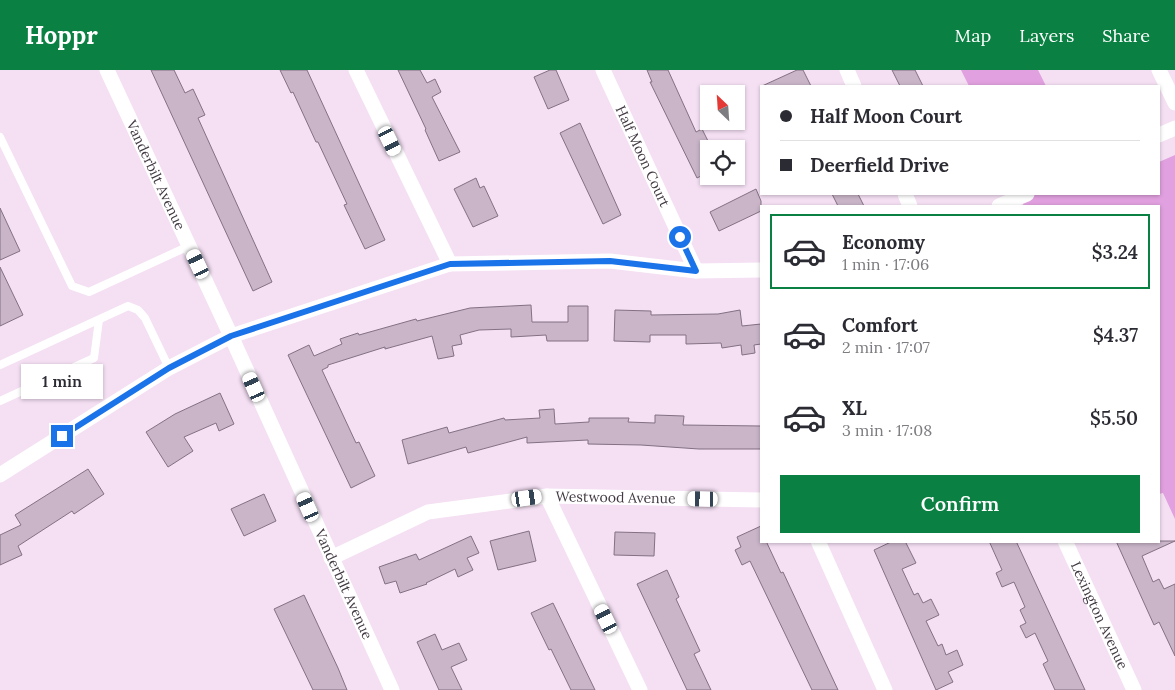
<!DOCTYPE html>
<html lang="en">
<head>
<meta charset="utf-8">
<style>
	:root { --surface:#fff; --page:#f7f7f7; --text:#2b2b33; --muted:#7c7c81; --line:#e1e1e2; --accent:#0b8043 }
	body { margin:0; font-family:Lora,serif; background:var(--page); color:var(--text); height:100vh; display:flex; flex-direction:column; font-size:19px; white-space:nowrap }
	* { box-sizing:border-box; margin:0 }
	p { font-size:16px; color:var(--muted) }
	.icon { flex:none; width:28px; height:28px; fill:none; stroke:currentColor; stroke-width:2; stroke-linecap:round; stroke-linejoin:round }
	.map { position:relative; flex:1; overflow:hidden }
	.sheet { position:absolute; left:760px; top:135px; width:400px; height:338px; display:flex; flex-direction:column; background:var(--surface); border-radius:0px; box-shadow:0 1px 4px #0004 }
	.sheet>* { flex:none }
	.banner { position:absolute; left:760px; top:15px; width:400px; height:110px; border-radius:0px; box-shadow:0 1px 4px #0004; display:grid; align-content:center; height:110px; padding:0 20px; background:var(--surface) }
	.needle { width:32px; rotate:335deg }
	.buttons { position:absolute; left:700px; top:15px; display:grid; gap:10px }
	.buttons a { display:grid; place-items:center; width:45px; height:45px; border-radius:0px; background:var(--surface); box-shadow:0 1px 4px #0004; font-size:25px }
	.end { position:absolute; width:22px; height:22px; margin:-11px; border:6px solid #1a73e8; background:#fff; box-shadow:0 0 0 2px #fff }
	.from { border-radius:50% }
	.bubble { position:absolute; height:35px; border-radius:0px; background:var(--surface); box-shadow:0 1px 4px #0004; font-size:16px; font-weight:600; line-height:35px; text-align:center }
	.car { position:absolute; width:15px; height:30px; margin:-15px -8px; border-radius:6px; box-shadow:0 0 4px 1px #0007; background:linear-gradient(#fff 24%,#345 0 40%,#fff 0 76%,#345 0 86%,#fff 0) }
	.banner b { display:flex; align-items:center; gap:18px; height:48px; font-size:19px }
	.banner b+b { border-top:1px solid var(--line) }
	.banner i { width:12px; height:12px; background:var(--text) }
	ul { padding:9px 0 0; list-style:none }
	li { display:flex; align-items:center; gap:15px; height:75px; margin:0 10px 8px; padding:0 10px; border:2px solid transparent; border-radius:0px }
	li div { flex:1 }
	li b { display:block; font-size:19px }
	li em { font-style:normal; font-weight:600 }
	li.current { border-color:var(--accent) }
	li>.icon { width:45px; height:45px; stroke-width:1.5 }
	.button { display:flex; gap:10px; margin-top:auto; padding:10px 20px }
	.button a { flex:1; height:58px; border-radius:0px; background:var(--accent); color:#fff; font-size:20px; font-weight:600; line-height:58px; text-align:center }
	header { display:flex; align-items:center; gap:30px; box-sizing:border-box; height:70px; padding:0 25px; background:var(--accent); color:#fff }
	header strong { font-size:24px }
	nav { display:flex; gap:28px; margin-inline-start:auto; font-size:18px }
	.map>svg:first-child { display:block }
</style>
</head>
<body>
<header>
<strong>Hoppr</strong>
<nav><a>Map</a><a>Layers</a><a>Share</a></nav>
</header>
<div class="map">
<svg width="1175" height="620" viewBox="0 0 1175 620">
	<rect width="100%" height="100%" fill="#f4dff3"/>
	<g fill="#e1a0df">
		<path d="M961 0H1038L1046 16H969Z"/>
		<path d="M1175 85V449L1163 423 1159 424V136H1024L1018 124H1159V92Z"/>
	</g>
	<g fill="#c9b4c8" stroke="#837182">
		<path d="M151 0H174L185 23 193 19 205 45 198 48 272 212 253 221Z"/>
		<path d="M280 0H307L385 170 365 179 344 135 347 134 318 72H316L293 22 291 23Z"/>
		<path d="M398 0H420L427 13 435 9 441 22 432 27 460 82 439 91 425 60 426 59Z"/>
		<path d="M550 0H556L569 30 548 39 534 7Z"/>
		<path d="M647 0H668L696 62 702 59 709 73V102L697 108 650 12H652Z"/>
		<path d="M797 0H803L811 16H762Z"/>
		<path d="M892 0H915L923 16H900Z"/>
		<path d="M580 53 621 145 603 154 560 63Z"/>
		<path d="M476 108 480 118 484 116 498 146 473 157 454 119Z"/>
		<path d="M756 119 761 131V141L719 161 710 142Z"/>
		<path d="M832 124H858L864 136H838Z"/>
		<path d="M0 138 20 181 0 190Z"/>
		<path d="M0 197 23 245 0 256Z"/>
		<path d="M531 235 532 252H568V236H588V271H547L546 265 511 267V259L479 260 460 265 462 274 452 276 454 286 438 289 432 266 385 279V277L328 295V297L322 300 356 373 359 372 375 406 351 418 288 285 309 275 314 286 342 274 340 269 358 263 359 265 416 249 417 251 470 238Z"/>
		<path d="M615 240 651 241V245L718 244 740 240 742 256 761 254V274L754 275 755 283 742 285 741 275 722 278 721 273 686 274V265H650V272L614 271Z"/>
		<path d="M220 323 234 354 219 361 216 353 184 367 193 381 168 397 146 362 175 344Z"/>
		<path d="M554 339 555 354 589 352V348H629L628 352 655 353V345L684 346 683 355 761 356V379H699L641 375 588 374V370L527 373V367L468 383 466 377 408 394 402 370 447 357 449 363 504 348 505 350 540 348 539 340Z"/>
		<path d="M88 399 104 424 74 444 72 441 18 476 22 485 0 495V465L21 455 15 445Z"/>
		<path d="M264 424 276 451 244 466 231 439Z"/>
		<path d="M761 456V471H766L781 503 783 502 838 620H812L750 491 742 495 735 480 741 477 737 467Z"/>
		<path d="M529 461 536 491 498 500 490 471Z"/>
		<path d="M615 462 655 463 654 486 614 485Z"/>
		<path d="M471 466 479 483 467 488 473 500 458 507 455 499 426 513 427 514 400 523 396 511 385 514 379 497 416 484 419 490Z"/>
		<path d="M893 471H905L916 493 902 499 914 525 918 523 923 533 931 529 939 545 926 551 938 576 942 574 946 585 957 580 963 595 948 602 953 612 936 620 874 480Z"/>
		<path d="M989 471H1016L1085 620H1055L1043 594 1048 591 1035 563 1026 568 1020 556 1026 553 1020 540 1025 537 1014 512 1002 517 996 503 1002 500Z"/>
		<path d="M1116 471H1175L1142 486 1153 512 1159 509 1164 519 1175 514V586L1159 552 1154 555Z"/>
		<path d="M667 500 679 527 676 529 700 581 694 584 711 620H687L637 514Z"/>
		<path d="M304 525 338 598 347 620H313L274 539Z"/>
		<path d="M553 533 579 587 595 620H571L551 579 549 580 531 543Z"/>
		<path d="M435 564 442 580 459 573 467 590 451 597 462 620H439L417 572Z"/>
	</g>
	<g fill="none" stroke-linecap="round" stroke-linejoin="round">
		<g stroke="#fff" stroke-width="8">
			<path d="M0 67 72 216 89 222 189 176"/>
			<path d="M0 295 128 236 138 240 145 248 169 298"/>
			<path d="M0 331 94 288 99 250"/>
		</g>
		<g stroke="#fff" stroke-width="15">
			<path id="s1" d="M107 0 231 266 392 620"/>
			<path d="M356 0 450 194"/>
			<path id="s2" d="M603 0 696 201"/>
			<path d="M847 0 854 16"/>
			<path d="M1159 0 1175 33"/>
			<path d="M1159 65 1175 58"/>
			<path d="M905 124 910 136"/>
			<path d="M999 136 1027 124"/>
			<path d="M0 405 169 298 231 266 450 194 610 191 696 201 761 200"/>
			<path d="M547 426 640 620"/>
			<path d="M818 471 885 620"/>
			<path id="s3" d="M1065 471 1134 620"/>
			<path id="s4" d="M331 488 428 442 547 426 761 430"/>
		</g>
	</g>
	<g fill="none" stroke-linecap="round" stroke-linejoin="round">
		<path stroke="#1a73e8" stroke-width="6" d="M62 366 169 298 231 266 450 194 610 191 696 201 680 167"/>
	</g>
	<g text-anchor="middle" dominant-baseline="central" stroke-width="4" stroke-linejoin="round" paint-order="stroke">
		<g font-size="14" fill="#423a42" stroke="#f4dff3">
			<text stroke="none"><textPath href="#s2" startOffset="95">Half Moon Court</textPath></text>
			<text stroke="none"><textPath href="#s1" startOffset="116">Vanderbilt Avenue</textPath></text>
			<text stroke="none"><textPath href="#s4" startOffset="296">Westwood Avenue</textPath></text>
			<text stroke="none"><textPath href="#s1" startOffset="566">Vanderbilt Avenue</textPath></text>
			<text stroke="none"><textPath href="#s3" startOffset="82">Lexington Avenue</textPath></text>
		</g>
	</g>
</svg>
<div class="buttons">
<a><svg class="needle" viewBox="-14 -14 28 28"><path d="M0-13l5 13h-10z" fill="#e53935"/><path d="M0 13l5-13h-10z" fill="#7c7c81"/></svg></a>
<a><svg class="icon" aria-label="locate" viewBox="0 0 24 24"><circle cx="12" cy="12" r="6"/><path d="M12 2v4M12 18v4M2 12h4M18 12h4"/></svg></a>
</div>
<i class="end from" style="left:680px;top:167px"></i>
<i class="end" style="left:62px;top:366px"></i>
<div class="bubble" style="left:21px;top:294px;width:82px">1 min</div>
<i class="car" style="left:390px;top:71px;rotate:154deg"></i>
<i class="car" style="left:198px;top:194px;rotate:335deg"></i>
<i class="car" style="left:254px;top:317px;rotate:336deg"></i>
<i class="car" style="left:527px;top:428px;rotate:82deg"></i>
<i class="car" style="left:703px;top:429px;rotate:271deg"></i>
<i class="car" style="left:308px;top:437px;rotate:336deg"></i>
<i class="car" style="left:606px;top:549px;rotate:334deg"></i>
<div class="banner">
<b><i class="from"></i>Half Moon Court</b>
<b><i></i>Deerfield Drive</b>
</div>
<section class="sheet">
<ul>
<li class="current"><svg class="icon" aria-label="car" viewBox="0 0 24 24"><path d="M5 17H2v-5l4-1 3-4h7l3 4 3 1v5h-3M9 17h6M6 11h13"/><circle cx="7" cy="17" r="2"/><circle cx="17" cy="17" r="2"/></svg><div><b>Economy</b><p>1 min · 17:06</p></div><em>$3.24</em></li>
<li><svg class="icon" aria-label="car" viewBox="0 0 24 24"><path d="M5 17H2v-5l4-1 3-4h7l3 4 3 1v5h-3M9 17h6M6 11h13"/><circle cx="7" cy="17" r="2"/><circle cx="17" cy="17" r="2"/></svg><div><b>Comfort</b><p>2 min · 17:07</p></div><em>$4.37</em></li>
<li><svg class="icon" aria-label="car" viewBox="0 0 24 24"><path d="M5 17H2v-5l4-1 3-4h7l3 4 3 1v5h-3M9 17h6M6 11h13"/><circle cx="7" cy="17" r="2"/><circle cx="17" cy="17" r="2"/></svg><div><b>XL</b><p>3 min · 17:08</p></div><em>$5.50</em></li>
</ul>
<div class="button"><a>Confirm</a></div>
</section>
</div>
</body>
</html>
